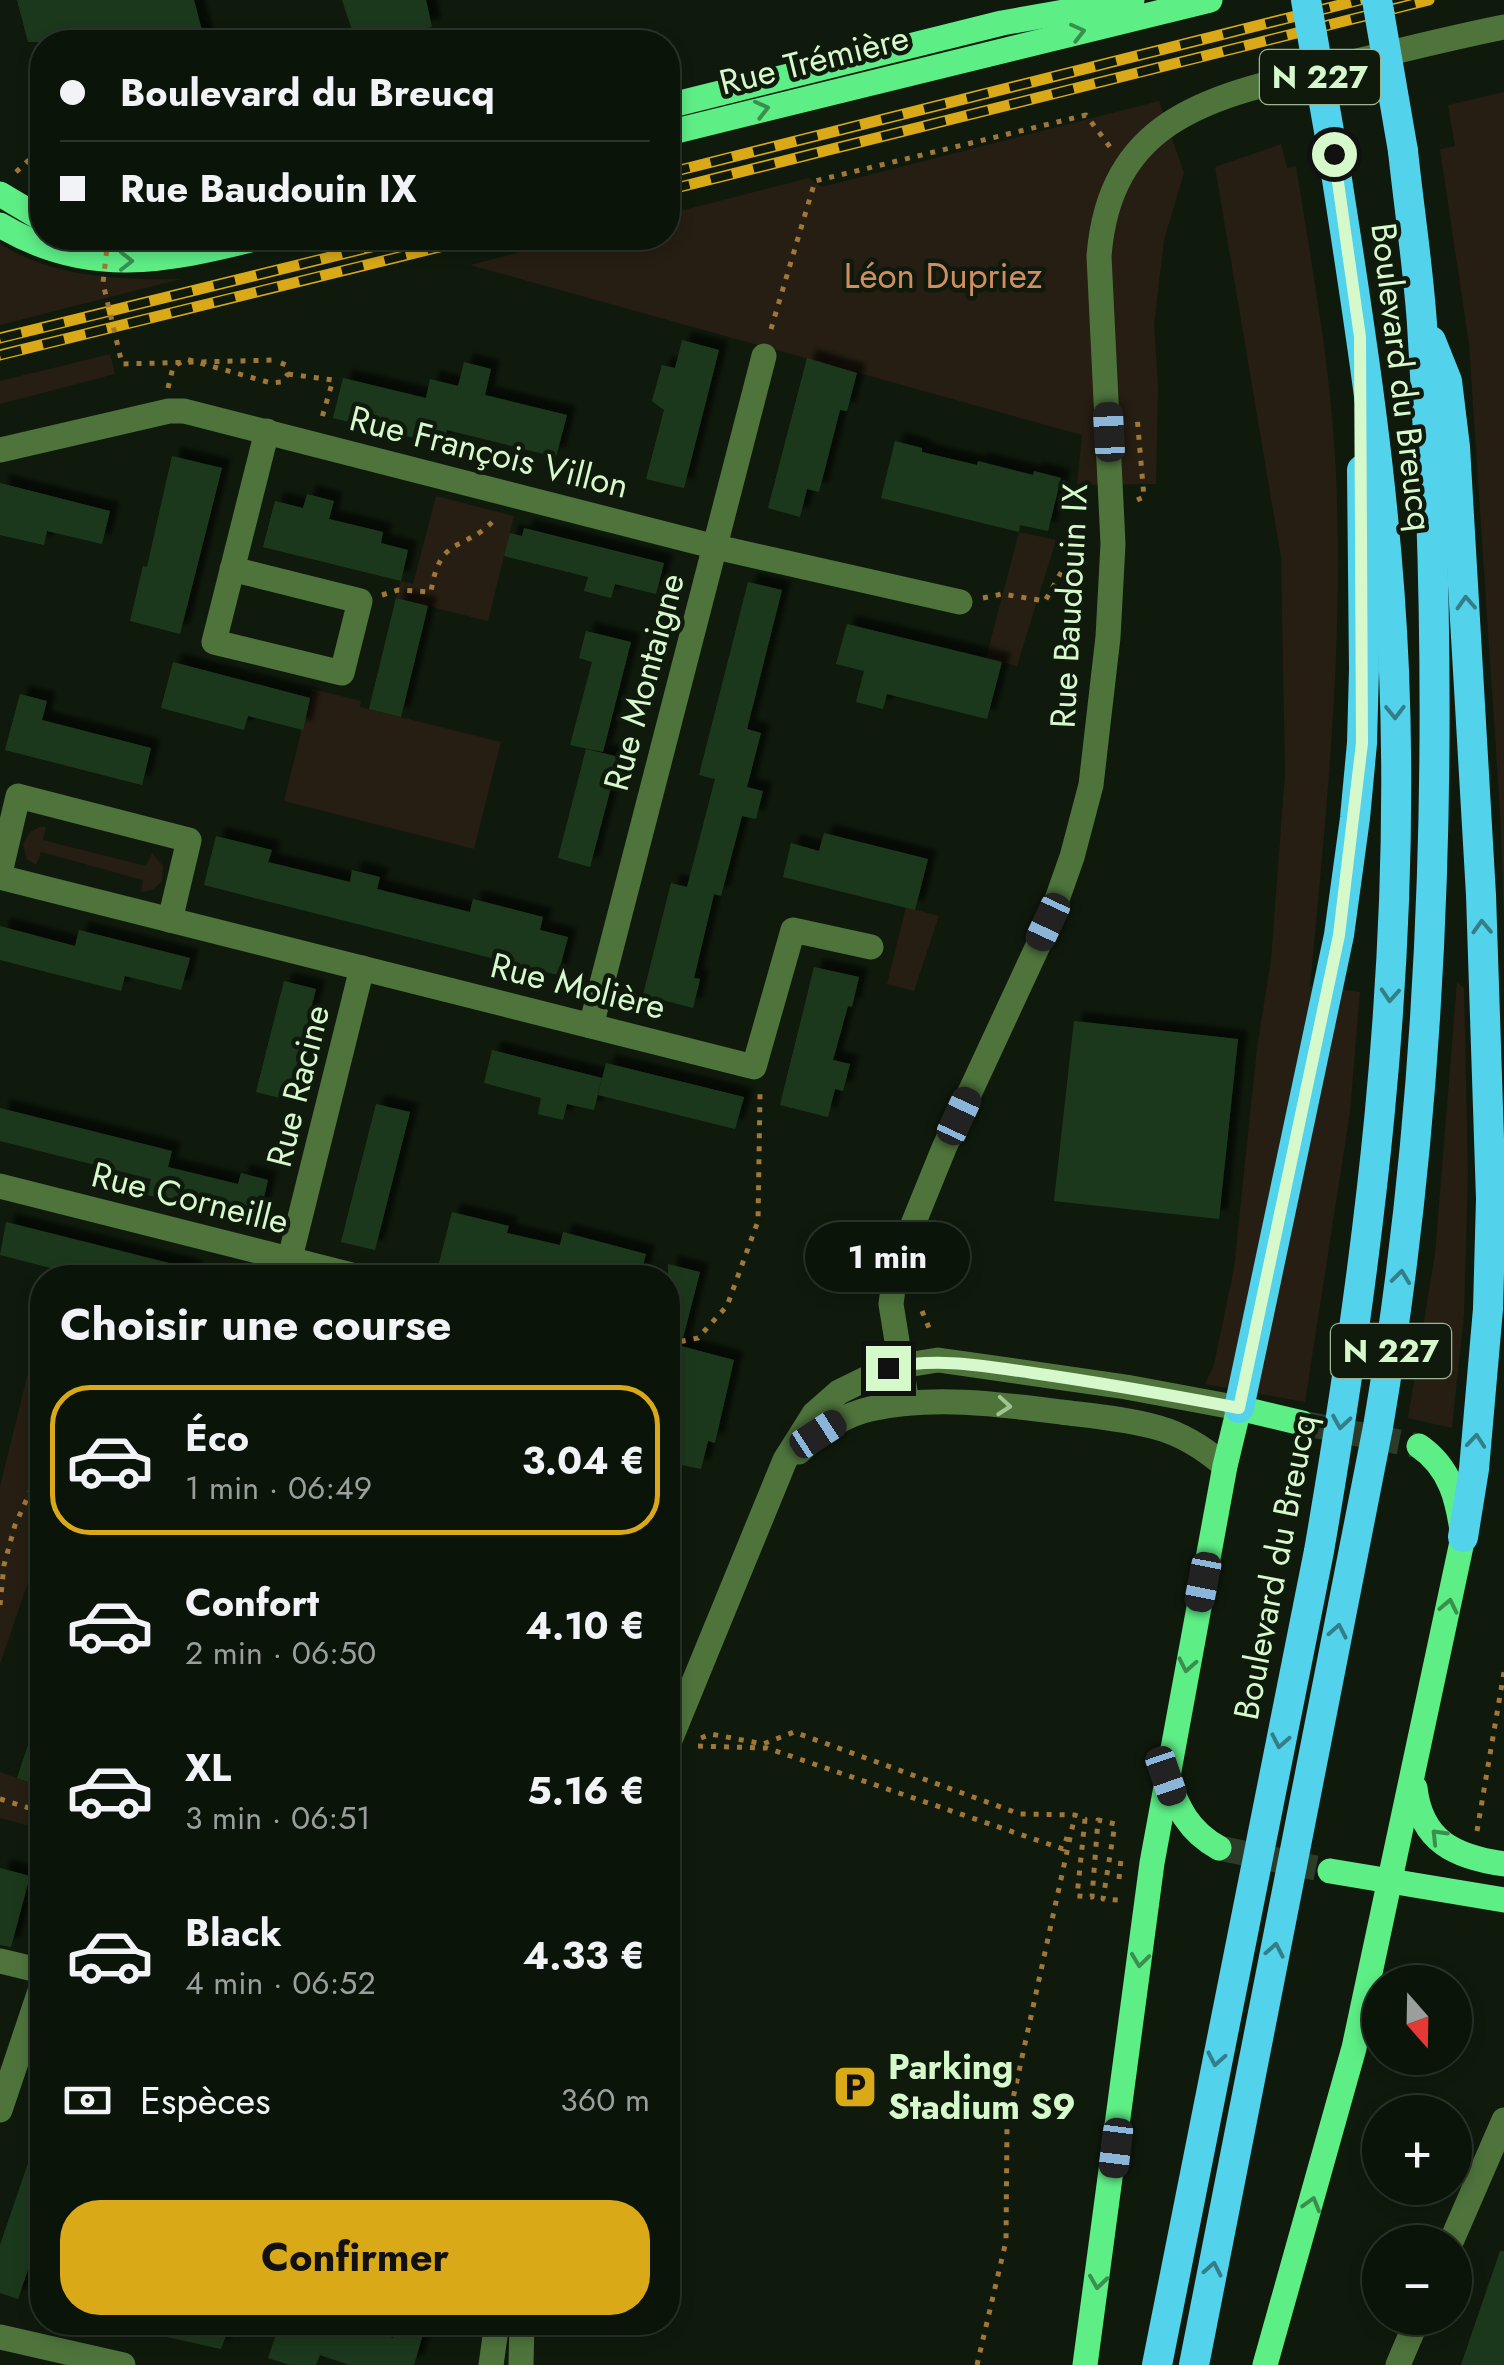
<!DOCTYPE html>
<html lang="fr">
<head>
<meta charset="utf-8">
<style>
	:root { --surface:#0b1409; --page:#192117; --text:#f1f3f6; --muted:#9a9e9c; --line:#2b332a; --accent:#d9a917 }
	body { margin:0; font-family:Jost,sans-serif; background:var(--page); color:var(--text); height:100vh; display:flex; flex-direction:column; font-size:38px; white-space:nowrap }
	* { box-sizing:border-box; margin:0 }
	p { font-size:32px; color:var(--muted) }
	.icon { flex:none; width:55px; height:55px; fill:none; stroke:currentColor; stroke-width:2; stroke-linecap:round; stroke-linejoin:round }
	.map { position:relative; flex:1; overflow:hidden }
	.panel { position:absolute; left:30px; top:1265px; width:650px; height:1070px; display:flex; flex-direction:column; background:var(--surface); border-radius:40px; box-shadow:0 5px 15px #0003,0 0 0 2px var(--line) }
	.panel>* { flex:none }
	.banner { position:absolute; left:30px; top:30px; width:650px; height:220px; border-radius:40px; box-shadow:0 5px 15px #0003,0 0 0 2px var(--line); display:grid; align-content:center; height:220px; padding:0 30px; background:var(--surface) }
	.needle { width:65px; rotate:160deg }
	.fabs { position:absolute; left:1362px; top:1965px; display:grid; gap:20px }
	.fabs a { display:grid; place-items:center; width:110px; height:110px; border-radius:50%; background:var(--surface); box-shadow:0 5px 15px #0003,0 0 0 2px var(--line); font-size:50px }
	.end { position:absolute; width:45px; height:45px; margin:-22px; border:12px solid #d6f9cb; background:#111; box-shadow:0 0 0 5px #111 }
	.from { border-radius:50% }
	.bubble { position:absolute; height:70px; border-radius:35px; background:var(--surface); box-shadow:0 5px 15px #0003,0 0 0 2px var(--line); font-size:32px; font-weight:700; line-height:70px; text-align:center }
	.car { position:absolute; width:30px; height:60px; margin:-30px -15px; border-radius:12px; box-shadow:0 0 8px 2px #0007; background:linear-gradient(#222 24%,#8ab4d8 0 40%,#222 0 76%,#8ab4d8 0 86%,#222 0) }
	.banner b { display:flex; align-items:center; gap:35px; height:95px; font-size:38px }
	.banner b+b { border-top:2px solid var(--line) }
	.banner i { width:25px; height:25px; background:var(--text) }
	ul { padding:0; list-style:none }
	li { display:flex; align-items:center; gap:30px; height:150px; margin:0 20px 15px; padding:0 10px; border:5px solid transparent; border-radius:40px }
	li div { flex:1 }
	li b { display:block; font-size:38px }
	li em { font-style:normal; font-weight:700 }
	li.current { border-color:var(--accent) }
	li>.icon { width:90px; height:90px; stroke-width:1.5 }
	h2 { padding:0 30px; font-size:45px; line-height:120px }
	.pay { display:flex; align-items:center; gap:25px; height:110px; padding:0 30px; font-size:38px }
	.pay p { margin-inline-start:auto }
	.action { display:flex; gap:20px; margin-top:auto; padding:20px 30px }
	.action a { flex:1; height:115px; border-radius:40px; background:var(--accent); color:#111; font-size:40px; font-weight:700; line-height:115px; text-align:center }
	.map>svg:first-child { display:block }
</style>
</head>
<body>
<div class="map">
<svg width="1504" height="2365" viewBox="0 0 1504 2365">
	<defs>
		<filter id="shadow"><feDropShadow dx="9" dy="-9" stdDeviation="2.5" flood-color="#0009"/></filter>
	</defs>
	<rect width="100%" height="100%" fill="#0f1a0c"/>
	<g fill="#261e12">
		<path d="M1504 92V923L1500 811 1469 344 1440 149 1455 146 1448 105Z"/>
		<path d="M1159 101 1184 173 1164 240 1154 325 1158 385 1156 484 1077 485 1082 435 470 265 576 238H668V214L809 178 822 187Z"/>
		<path d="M1281 144 1287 168 1296 166C1312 269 1332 372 1336 476 1344 647 1326 816 1310 986L1360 992 1350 1112 1305 1402 1205 1384 1214 1365 1234 1268 1257 1048 1271 960 1285 774 1281 557 1215 167Z"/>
		<path d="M0 244C55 278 119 280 181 279L0 325Z"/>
		<path d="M110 354 115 374 0 404V381Z"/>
		<path d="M436 496 514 516 488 621 396 598 401 581 413 584Z"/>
		<path d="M1019 532 1056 540 1017 666 986 658Z"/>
		<path d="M312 689 361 701 360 707 501 742 474 849 284 801Z"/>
		<path d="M40 827H46L43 840 146 866 152 853 163 866 162 881 153 890 141 892 143 880 41 852 36 865 27 859 23 844 30 832Z"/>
		<path d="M906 907 939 916 914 991 887 984Z"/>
		<path d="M1457 982 1464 988 1468 1173 1464 1315 1452 1428 1408 1418 1435 1254Z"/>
		<path d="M40 1324 42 1541 0 1664V1486Z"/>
		<path d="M0 1772 42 1787V1829L0 1818Z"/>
	</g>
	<g fill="#1f391b" filter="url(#shadow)">
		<path d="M17 0H194L205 42H28Z"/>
		<path d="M342 0H426L432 27 370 42H356Z"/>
		<path d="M682 340 719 350 684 488 646 479 664 410 652 401 662 365 675 368Z"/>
		<path d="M807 358 857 373 847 411 840 410 819 492 807 489 800 517 768 508Z"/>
		<path d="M464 362 491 369 485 395 567 415 556 457 447 430 443 445 333 418 343 378 426 398 430 379 458 386Z"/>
		<path d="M895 441 922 448V452L977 465 978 461 1033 475 1034 471 1061 478 1048 531 1020 525 1019 532 881 498Z"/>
		<path d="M172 456 222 468 180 634 130 621 143 566 147 567Z"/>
		<path d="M0 483 110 511 102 544 47 531 44 545 0 535Z"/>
		<path d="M307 494 334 501 329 519 383 532 381 543 408 550 401 581 263 547 275 501 303 508Z"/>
		<path d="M524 528 664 563 656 594 615 584 611 598 584 591 588 577 504 556 510 533 522 536Z"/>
		<path d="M748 582 782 590 747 729 761 733 747 787 763 791 756 819 742 816 721 896 714 894 694 978 700 979 693 1008 643 995 671 883 687 887 715 779 699 775Z"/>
		<path d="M396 598 428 606 401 717 369 709Z"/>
		<path d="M847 624 1002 662 987 719 887 694 883 709 856 702 864 671 836 664Z"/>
		<path d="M586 631 631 642 603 752 570 745 592 662 579 658Z"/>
		<path d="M173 662 310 698 303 730 248 716 244 730 161 708Z"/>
		<path d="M20 694 47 701 42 720 151 748 142 785 5 750Z"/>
		<path d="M586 749 619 757 590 867 558 858Z"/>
		<path d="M824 833 928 859 915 910 783 877 791 843 819 851Z"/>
		<path d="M216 836 272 850 268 862 350 882 352 870 380 877 377 889 470 912 473 899 543 917 540 930 568 937 558 975 204 885Z"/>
		<path d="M0 926 75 946 79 930 190 958 181 990 125 976 121 991 0 960Z"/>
		<path d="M814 967 859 977 852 1007 848 1006 833 1060 850 1064 843 1091 835 1089 828 1117 780 1105Z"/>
		<path d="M284 981 316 989 288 1100 256 1092Z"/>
		<path d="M1074 1021 1238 1039 1219 1219 1054 1201Z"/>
		<path d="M492 1050 602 1078 594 1110 567 1104 563 1120 538 1114 541 1098 484 1083Z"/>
		<path d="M606 1063 744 1097 735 1129 598 1095Z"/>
		<path d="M376 1104 410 1112 375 1250 341 1242Z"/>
		<path d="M0 1108 172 1151 168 1167 238 1184 241 1173 268 1180 258 1222 147 1195 151 1179 0 1141Z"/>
		<path d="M452 1212 509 1226 507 1233 560 1245 563 1232 646 1254 640 1278H482L438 1267Z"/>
		<path d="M6 1222 193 1269 192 1278H90L0 1255Z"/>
		<path d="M668 1264 700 1272 681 1346 734 1360 715 1443 708 1441 701 1469 668 1462Z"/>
		<path d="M38 1715 42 1716V1787L17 1778Z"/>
		<path d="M0 1868 30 1876 11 1947 0 1945Z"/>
		<path d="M38 2134H42V2229L18 2299 0 2293V2245Z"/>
		<path d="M1500 2251H1504V2365H1461Z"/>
		<path d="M150 2322H231L221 2349 149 2333Z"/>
		<path d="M280 2322H348L393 2338 397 2325 423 2334 414 2365H349L320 2355 316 2365H290L268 2358Z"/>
	</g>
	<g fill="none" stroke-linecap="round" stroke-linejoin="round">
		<g stroke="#2d3b29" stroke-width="25" stroke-dasharray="25 12" stroke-linecap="butt">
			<path d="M1302 1423 1419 1446"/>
			<path d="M1219 1848 1330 1871"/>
		</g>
		<g stroke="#a07639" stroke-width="5" stroke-dasharray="5 8" stroke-linecap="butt">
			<path d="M16 172 31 158 42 160"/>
			<path d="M771 329 815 181 1086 115 1110 147"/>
			<path d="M288 374 333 380 321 421"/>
			<path d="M168 388 173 367 186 359 271 383 282 382 288 374 286 365 274 360"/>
			<path d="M1137 500 1144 497 1137 416"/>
			<path d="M382 595 398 590 431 592C440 533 464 553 495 519"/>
			<path d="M983 598 1002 594 1045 601 1085 530"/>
			<path d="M922 1311 931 1333"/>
			<path d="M668 1344 698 1338 727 1306 758 1221 760 1094"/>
			<path d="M0 1605 4 1565 15 1525 42 1466"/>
			<path d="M701 1738 711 1734 763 1744 794 1732 1020 1814 1075 1815 1085 1819 1077 1896 1092 1897 1098 1820 1115 1824 1103 1899 1118 1900"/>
			<path d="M698 1746 767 1748 1063 1849 1067 1837"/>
			<path d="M0 1799 42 1812"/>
			<path d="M1477 1831 1504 1672"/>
			<path d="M1119 1879 1121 1859H1125"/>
			<path d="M977 2365 1006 2241 1007 2126 1075 1815"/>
		</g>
		<g stroke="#4e743c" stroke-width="25">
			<path d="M0 450 169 411H184L716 547 960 602"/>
			<path d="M232 569 360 601 342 673 214 642 267 431"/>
			<path d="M0 873 18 796 189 840 170 920"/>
			<path d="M0 877 754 1067 793 930 871 947"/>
			<path d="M591 1026 764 356"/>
			<path d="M0 1186 364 1278"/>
			<path d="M285 1278 362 968"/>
			<path d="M907 1403 891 1304 896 1266 944 1148 1049 922 1072 857 1091 785 1108 637 1113 544 1099 256C1110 117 1212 97 1325 69 1385 54 1444 39 1504 27"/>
			<path d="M799 1452C818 1433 843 1415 870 1409 932 1395 999 1404 1061 1412 1093 1416 1128 1419 1159 1428 1184 1435 1205 1449 1225 1466"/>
			<path d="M668 1745 785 1460 814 1414 839 1392 888 1368 938 1360 1126 1387 1239 1408"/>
			<path d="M0 1961 42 1971"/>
			<path d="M0 2110 42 1985"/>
			<path d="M1451 2242 1504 2120"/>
			<path d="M0 2337 123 2365"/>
			<path d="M491 2365 497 2322"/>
			<path d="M521 2365 522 2322"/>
			<path d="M1398 2365 1418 2318"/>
		</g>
		<g stroke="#5eee86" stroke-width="25">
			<path d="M668 106 1002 23 1132 0"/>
			<path d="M668 133 1210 0"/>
			<path d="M0 194 42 219"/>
			<path d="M0 225C88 278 166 261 259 238"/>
			<path d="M1166 1776C1178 1808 1188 1831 1219 1848"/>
			<path d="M1415 1788C1421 1842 1456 1857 1504 1864"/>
			<path d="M1330 1871 1504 1900"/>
			<path d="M1085 2365 1152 1863 1225 1466 1239 1408 1302 1423"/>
			<path d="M1265 2365 1354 2048 1463 1537C1458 1500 1451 1468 1419 1446"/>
		</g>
		<g stroke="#53d2ec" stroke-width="30">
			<path d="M1431 341 1447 381 1455 447 1481 895 1491 1199 1488 1309 1474 1469 1463 1537"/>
			<path d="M1239 1408 1339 935 1355 818 1362 743 1364 669 1362 470"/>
			<path d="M1157 2365 1319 1551C1369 1260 1406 967 1394 671 1387 497 1360 325 1333 154"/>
			<path d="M1194 2365 1378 1427C1440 1063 1445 692 1422 324 1418 266 1409 208 1403 151"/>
		</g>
		<defs>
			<g id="rail">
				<path d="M668 173 1360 0"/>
				<path d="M668 190 1429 0"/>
				<path d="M0 338 408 238"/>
				<path d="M0 355 476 238"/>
			</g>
		</defs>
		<use href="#rail" stroke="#d9a917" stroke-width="11"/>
		<use href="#rail" stroke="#0f1a0c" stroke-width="8" stroke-dasharray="22" stroke-linecap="butt"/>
		<path stroke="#a07639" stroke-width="5" stroke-dasharray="5 8" stroke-linecap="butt" d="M108 238 103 283 122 364 274 360"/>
		<g stroke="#53d2ec" stroke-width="30">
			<path d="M1306 0 1333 154"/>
			<path d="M1377 0 1403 151"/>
		</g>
	</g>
	<defs><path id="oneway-chevron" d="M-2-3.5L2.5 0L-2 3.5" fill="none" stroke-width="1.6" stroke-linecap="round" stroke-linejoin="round" transform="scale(2.5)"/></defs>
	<g stroke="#3a8f4f">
		<use href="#oneway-chevron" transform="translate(1078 32) rotate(-14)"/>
		<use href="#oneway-chevron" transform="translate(762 109) rotate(-14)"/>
		<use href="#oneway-chevron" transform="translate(126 261)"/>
		<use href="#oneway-chevron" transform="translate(1449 1606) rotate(-78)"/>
		<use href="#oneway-chevron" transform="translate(1187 1665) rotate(101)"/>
		<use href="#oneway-chevron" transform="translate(1438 1836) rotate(-134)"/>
		<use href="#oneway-chevron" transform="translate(1140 1960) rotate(97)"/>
		<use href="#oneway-chevron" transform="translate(1312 2204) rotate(-74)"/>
		<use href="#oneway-chevron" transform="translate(1098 2282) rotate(98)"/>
	</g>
	<g stroke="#347f87">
		<use href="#oneway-chevron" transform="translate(1466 603) rotate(-93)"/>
		<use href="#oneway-chevron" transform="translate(1395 712) rotate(89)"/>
		<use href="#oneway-chevron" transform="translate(1482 927) rotate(-92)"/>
		<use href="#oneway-chevron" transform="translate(1390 995) rotate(94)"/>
		<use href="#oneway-chevron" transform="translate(1401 1277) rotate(-83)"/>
		<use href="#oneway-chevron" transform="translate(1341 1422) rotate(99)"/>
		<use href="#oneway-chevron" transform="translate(1476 1441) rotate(-85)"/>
		<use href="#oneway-chevron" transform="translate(1338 1631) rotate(-79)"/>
		<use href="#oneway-chevron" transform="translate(1280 1741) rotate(101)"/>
		<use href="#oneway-chevron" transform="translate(1275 1950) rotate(-79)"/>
		<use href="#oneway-chevron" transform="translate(1216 2059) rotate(101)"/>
		<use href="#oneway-chevron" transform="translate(1213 2269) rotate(-79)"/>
	</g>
	<use stroke="#a0c492" href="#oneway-chevron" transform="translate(1004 1406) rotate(5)"/>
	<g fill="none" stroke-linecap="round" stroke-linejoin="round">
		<path stroke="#d6f9cb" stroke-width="12" d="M888 1368C938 1357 983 1366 1033 1373 1102 1383 1170 1395 1239 1408L1339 935 1362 743 1360 337 1334 154"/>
	</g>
	<defs>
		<symbol id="parking-square" viewBox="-11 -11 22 22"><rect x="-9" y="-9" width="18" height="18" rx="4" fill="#d9a917" stroke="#0f1a0c"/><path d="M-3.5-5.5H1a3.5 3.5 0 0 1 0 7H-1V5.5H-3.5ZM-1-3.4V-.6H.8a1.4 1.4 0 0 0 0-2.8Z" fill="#111"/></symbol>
	</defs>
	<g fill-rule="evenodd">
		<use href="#parking-square" x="830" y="2062" width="50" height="50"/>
	</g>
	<g text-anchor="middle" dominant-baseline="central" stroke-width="9" stroke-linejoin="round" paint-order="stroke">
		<g fill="#0f1a0c" stroke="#9ab692" stroke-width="2.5">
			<rect x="1260" y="50" width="120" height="54" rx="8"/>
			<rect x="1331" y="1324" width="120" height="54" rx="8"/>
		</g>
		<g font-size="32" font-weight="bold" fill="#d6f9cb">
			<text x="1320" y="77">N 227</text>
			<text x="1391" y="1351">N 227</text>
		</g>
		<g font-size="35" fill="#d6f9cb" stroke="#0f1a0c">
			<text transform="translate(814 60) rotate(-14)">Rue Trémière</text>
			<text transform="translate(1402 377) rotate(83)">Boulevard du Breucq</text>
			<text transform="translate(489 452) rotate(14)">Rue François Villon</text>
			<text transform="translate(1069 606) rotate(-87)">Rue Baudouin IX</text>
			<text transform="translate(644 682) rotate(-75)">Rue Montaigne</text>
			<text transform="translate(578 986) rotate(14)">Rue Molière</text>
			<text transform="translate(298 1086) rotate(-76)">Rue Racine</text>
			<text transform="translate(190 1198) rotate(14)">Rue Corneille</text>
			<text transform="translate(1275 1567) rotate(-79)">Boulevard du Breucq</text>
		</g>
		<g font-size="35" fill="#d08d60" stroke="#0f1a0c">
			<text x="943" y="276">Léon Dupriez</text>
		</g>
		<g font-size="35" font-weight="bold" fill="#d6f9cb" stroke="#0f1a0c" text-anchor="start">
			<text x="888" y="2067">Parking<tspan x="888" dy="40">Stadium S9</tspan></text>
		</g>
	</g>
</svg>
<div class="fabs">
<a><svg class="needle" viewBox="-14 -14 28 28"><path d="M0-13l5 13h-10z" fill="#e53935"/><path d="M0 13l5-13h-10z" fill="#9a9e9c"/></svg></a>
<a>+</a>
<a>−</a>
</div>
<i class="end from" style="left:1334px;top:154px"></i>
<i class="end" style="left:888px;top:1368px"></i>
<div class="bubble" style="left:805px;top:1222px;width:165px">1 min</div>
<i class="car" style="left:1109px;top:432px;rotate:357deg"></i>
<i class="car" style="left:1048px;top:922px;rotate:205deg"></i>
<i class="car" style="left:959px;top:1116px;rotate:25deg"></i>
<i class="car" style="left:818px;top:1434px;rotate:57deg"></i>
<i class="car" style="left:1203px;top:1582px;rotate:191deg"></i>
<i class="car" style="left:1166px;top:1776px;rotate:161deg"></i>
<i class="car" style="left:1116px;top:2148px;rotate:187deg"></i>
<div class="banner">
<b><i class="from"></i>Boulevard du Breucq</b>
<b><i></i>Rue Baudouin IX</b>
</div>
<section class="panel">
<h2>Choisir une course</h2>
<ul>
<li class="current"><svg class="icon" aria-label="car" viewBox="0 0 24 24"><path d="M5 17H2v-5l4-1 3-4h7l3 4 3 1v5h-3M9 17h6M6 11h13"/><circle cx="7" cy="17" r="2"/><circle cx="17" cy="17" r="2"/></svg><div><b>Éco</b><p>1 min · 06:49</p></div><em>3.04 €</em></li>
<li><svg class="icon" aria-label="car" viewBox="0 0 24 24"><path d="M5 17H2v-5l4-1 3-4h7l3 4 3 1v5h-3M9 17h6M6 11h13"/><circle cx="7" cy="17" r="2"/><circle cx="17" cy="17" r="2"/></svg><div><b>Confort</b><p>2 min · 06:50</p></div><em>4.10 €</em></li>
<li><svg class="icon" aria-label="car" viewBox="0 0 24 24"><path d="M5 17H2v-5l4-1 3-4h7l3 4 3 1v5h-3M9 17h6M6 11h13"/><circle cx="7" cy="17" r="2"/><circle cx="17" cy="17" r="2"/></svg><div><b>XL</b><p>3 min · 06:51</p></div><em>5.16 €</em></li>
<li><svg class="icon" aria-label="car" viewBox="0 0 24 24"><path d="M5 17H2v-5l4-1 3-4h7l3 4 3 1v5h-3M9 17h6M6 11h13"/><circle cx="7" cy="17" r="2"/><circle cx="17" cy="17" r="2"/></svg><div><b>Black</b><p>4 min · 06:52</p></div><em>4.33 €</em></li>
</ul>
<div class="pay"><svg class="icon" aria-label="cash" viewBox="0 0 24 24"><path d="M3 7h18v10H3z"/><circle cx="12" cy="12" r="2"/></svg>Espèces<p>360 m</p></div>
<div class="action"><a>Confirmer</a></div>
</section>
</div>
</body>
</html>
